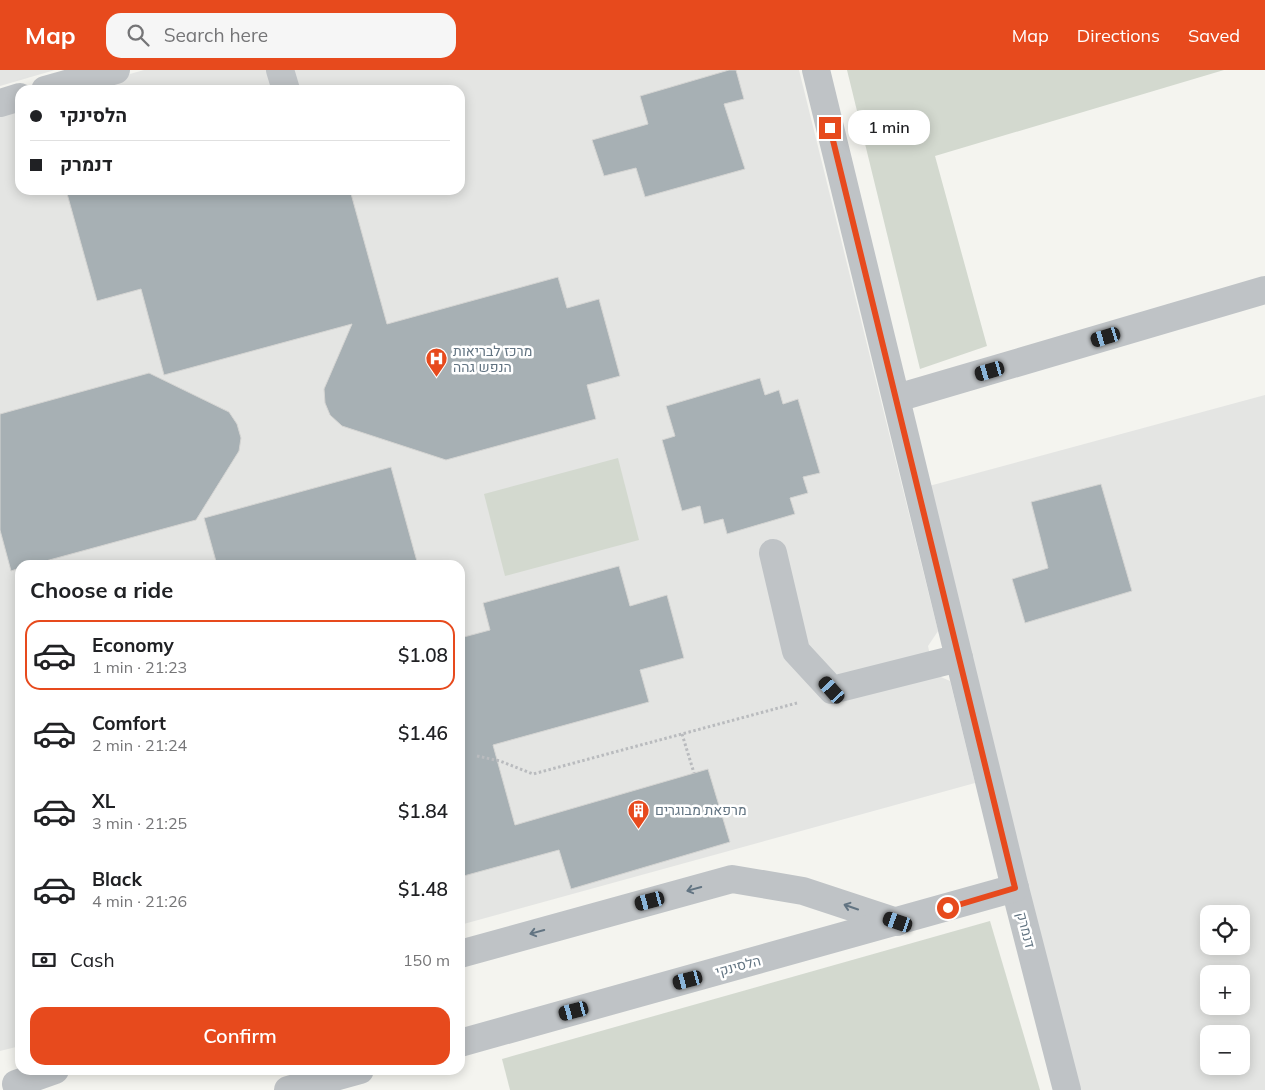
<!DOCTYPE html>
<html lang="en">
<head>
<meta charset="utf-8">
<style>
	:root { --surface:#fff; --page:#f6f6f6; --text:#202124; --muted:#757577; --line:#e0e0e0; --accent:#e74a1d }
	body { margin:0; font-family:Mulish,Heebo,sans-serif; background:var(--page); color:var(--text); height:100vh; display:flex; flex-direction:column; font-size:19px; white-space:nowrap }
	* { box-sizing:border-box; margin:0 }
	p { font-size:16px; color:var(--muted) }
	.icon { flex:none; width:28px; height:28px; fill:none; stroke:currentColor; stroke-width:2; stroke-linecap:round; stroke-linejoin:round }
	.map { position:relative; flex:1; overflow:hidden }
	.details { position:absolute; left:15px; top:490px; width:450px; height:515px; display:flex; flex-direction:column; background:var(--surface); border-radius:15px; box-shadow:0 2px 12px #0003 }
	.details>* { flex:none }
	.guide { position:absolute; left:15px; top:15px; width:450px; height:110px; border-radius:15px; box-shadow:0 2px 12px #0003; display:grid; align-content:center; height:110px; padding:0 15px; background:var(--surface) }
	.fabs { position:absolute; left:1200px; top:835px; display:grid; gap:10px }
	.fabs a { display:grid; place-items:center; width:50px; height:50px; border-radius:10px; background:var(--surface); box-shadow:0 2px 12px #0003; font-size:25px }
	.end { position:absolute; width:22px; height:22px; margin:-11px; border:6px solid #e74a1d; background:#fff; box-shadow:0 0 0 2px #fff }
	.from { border-radius:50% }
	.bubble { position:absolute; height:35px; border-radius:15px; background:var(--surface); box-shadow:0 2px 12px #0003; font-size:16px; font-weight:600; line-height:35px; text-align:center }
	.car { position:absolute; width:15px; height:30px; margin:-15px -8px; border-radius:6px; box-shadow:0 0 4px 1px #0007; background:linear-gradient(#222 24%,#8ab4d8 0 40%,#222 0 76%,#8ab4d8 0 86%,#222 0) }
	.guide b { display:flex; align-items:center; gap:18px; height:48px; font-size:19px }
	.guide b+b { border-top:1px solid var(--line) }
	.guide i { width:12px; height:12px; background:var(--text) }
	ul { padding:0; list-style:none }
	li { display:flex; align-items:center; gap:15px; height:70px; margin:0 10px 8px; padding:0 5px; border:2px solid transparent; border-radius:15px }
	li div { flex:1 }
	li b { display:block; font-size:19px }
	li em { font-style:normal; font-weight:600 }
	li.selected { border-color:var(--accent) }
	li>.icon { width:45px; height:45px; stroke-width:1.5 }
	h2 { padding:0 15px; font-size:22px; line-height:60px }
	.pay { display:flex; align-items:center; gap:12px; height:55px; padding:0 15px; font-size:19px }
	.pay p { margin-inline-start:auto }
	.action { display:flex; gap:10px; margin-top:auto; padding:10px 15px }
	.action a { flex:1; height:58px; border-radius:15px; background:var(--accent); color:#fff; font-size:20px; font-weight:600; line-height:58px; text-align:center }
	header { display:flex; align-items:center; gap:30px; box-sizing:border-box; height:70px; padding:0 25px; background:var(--accent); color:#fff }
	header strong { font-size:24px }
	nav { display:flex; gap:28px; margin-inline-start:auto; font-size:18px }
	.search { width:350px; height:45px; background:var(--page); display:flex; align-items:center; gap:12px; box-sizing:border-box; padding:0 18px; border-radius:15px; color:var(--muted); font-size:19px }
	.map>svg:first-child { display:block }
</style>
</head>
<body>
<header>
<strong>Map</strong>
<div class="search"><svg class="icon" aria-label="search" viewBox="0 0 24 24"><circle cx="10" cy="10" r="6"/><path d="M15 15l6 6"/></svg>Search here</div>
<nav><a>Map</a><a>Directions</a><a>Saved</a></nav>
</header>
<div class="map">
<svg width="1265" height="1020" viewBox="0 0 1265 1020">
	<rect width="100%" height="100%" fill="#f4f4ef"/>
	<g fill="#e4e5e3" fill-rule="evenodd">
		<path d="M0 0H55L0 16Z"/>
		<path d="M144 0H799L938 561 928 576 934 604 950 611 975 713 460 855V495H20V976L0 981V41L20 36V120H460V20H74Z"/>
		<path d="M1265 325V1020H1068L918 419ZM1209 844H1241V876H1209ZM1209 904H1241V936H1209ZM1209 964H1241V996H1209Z"/>
	</g>
	<g fill="#d3d9cf">
		<path d="M847 0H1224L935 86 987 276 920 299Z"/>
		<path d="M618 388 639 470 505 506 484 424Z"/>
		<path d="M990 851 1040 1020H510L502 989Z"/>
	</g>
	<g fill="#a7b0b4" stroke="#d5d5d3">
		<path d="M729 0H736L744 29 724 34 745 99 645 127 636 98 604 106 592 70 648 54 640 26Z"/>
		<path d="M66 120H350L387 254 558 207 567 238 599 229 620 306 587 315 596 349 446 390 342 356 330 345 325 333 324 319 352 254 164 305 141 219 97 231Z"/>
		<path d="M149 303 229 342 237 354 241 368 239 381 196 450 31 495H20V498L11 501 0 460V344Z"/>
		<path d="M760 308 765 325 779 320 783 334 798 329 820 403 803 407 808 423 790 428 795 444 727 464 723 449 704 454 700 436 682 441 662 370 675 366 666 336Z"/>
		<path d="M391 397 418 495H217L204 448Z"/>
		<path d="M1101 414 1132 521 1025 553 1012 509 1048 498 1031 432Z"/>
		<path d="M619 496 630 536 667 525 684 588 640 600 649 632 493 675 515 755 708 699 730 772 571 819 559 780 460 807V568L490 560 483 533Z"/>
	</g>
	<g fill="none" stroke-linecap="round" stroke-linejoin="round">
		<g stroke="#b9bbbe" stroke-width="3" stroke-dasharray="2.5 2.5" stroke-linecap="butt">
			<path d="M682 664 694 703"/>
			<path d="M477 686 500 691 533 704 797 633"/>
		</g>
		<g stroke="#bfc3c6" stroke-width="28">
			<path d="M280 0 286 20"/>
			<path d="M816 0 1015 818 1067 1020"/>
			<path d="M45 20 116 0"/>
			<path d="M0 33 20 27"/>
			<path d="M897 328 1265 220"/>
			<path d="M773 483 796 581 832 620 959 588"/>
			<path d="M460 884 732 809 803 821 897 852"/>
			<path d="M460 973 1015 818"/>
			<path d="M16 1014 55 1000"/>
			<path d="M288 1020 360 1000"/>
		</g>
	</g>
	<defs><path id="oneway-shaft" d="M-6 0H5M1.5-3L5.5 0L1.5 3" fill="none" stroke-width="1.6" stroke-linecap="round" stroke-linejoin="round" transform="scale(1.25)"/></defs>
	<g stroke="#627482">
		<use href="#oneway-shaft" transform="translate(694 819) rotate(165)"/>
		<use href="#oneway-shaft" transform="translate(851 837) rotate(-161)"/>
		<use href="#oneway-shaft" transform="translate(537 862) rotate(165)"/>
	</g>
	<g fill="none" stroke-linecap="round" stroke-linejoin="round">
		<path stroke="#e74a1d" stroke-width="6" d="M830 58 1015 818 948 838"/>
	</g>
	<defs>
		<symbol id="hospital-pin" viewBox="-11 -11 22 30"><path d="M0 17L-7.5 6A9.5 9.5 0 1 1 7.5 6Z" fill="#e74a1d" stroke="#fff"/><path d="M-5-5h3v3.5h4V-5h3V5h-3V1.5h-4V5h-3Z" fill="#fff"/></symbol>
		<symbol id="building-pin" viewBox="-11 -11 22 30"><path d="M0 17L-7.5 6A9.5 9.5 0 1 1 7.5 6Z" fill="#e74a1d" stroke="#fff"/><path d="M-4-6H4V6H1V3H-1V6H-4ZM-2.5-4.3h1.7v1.8h-1.7ZM.8-4.3h1.7v1.8H.8ZM-2.5-1h1.7V.8h-1.7ZM.8-1h1.7V.8H.8Z" fill="#fff"/></symbol>
	</defs>
	<g fill-rule="evenodd">
		<use href="#hospital-pin" x="424" y="276" width="25" height="34"/>
		<use href="#building-pin" x="626" y="728" width="25" height="34"/>
	</g>
	<g text-anchor="middle" dominant-baseline="central" stroke-width="5" stroke-linejoin="round" paint-order="stroke">
		<g font-size="14" fill="#627482" stroke="#fff" text-anchor="start">
			<text x="453" y="281">מרכז לבריאות<tspan x="453" dy="16">הנפש גהה</tspan></text>
			<text x="655" y="740">מרפאת מבוגרים</text>
		</g>
		<g font-size="14" fill="#627482" stroke="#fff">
			<text transform="translate(1026 860) rotate(75)">דנמרק</text>
			<text transform="translate(738 896) rotate(-15)">הלסינקי</text>
		</g>
	</g>
</svg>
<div class="fabs">
<a><svg class="icon" aria-label="locate" viewBox="0 0 24 24"><circle cx="12" cy="12" r="6"/><path d="M12 2v4M12 18v4M2 12h4M18 12h4"/></svg></a>
<a>+</a>
<a>−</a>
</div>
<i class="end from" style="left:948px;top:838px"></i>
<i class="end" style="left:830px;top:58px"></i>
<div class="bubble" style="left:848px;top:40px;width:82px">1 min</div>
<i class="car" style="left:1106px;top:267px;rotate:253deg"></i>
<i class="car" style="left:990px;top:301px;rotate:254deg"></i>
<i class="car" style="left:832px;top:620px;rotate:318deg"></i>
<i class="car" style="left:650px;top:831px;rotate:255deg"></i>
<i class="car" style="left:898px;top:852px;rotate:289deg"></i>
<i class="car" style="left:688px;top:910px;rotate:255deg"></i>
<i class="car" style="left:574px;top:941px;rotate:255deg"></i>
<div class="guide">
<b><i class="from"></i>הלסינקי</b>
<b><i></i>דנמרק</b>
</div>
<section class="details">
<h2>Choose a ride</h2>
<ul>
<li class="selected"><svg class="icon" aria-label="car" viewBox="0 0 24 24"><path d="M5 17H2v-5l4-1 3-4h7l3 4 3 1v5h-3M9 17h6M6 11h13"/><circle cx="7" cy="17" r="2"/><circle cx="17" cy="17" r="2"/></svg><div><b>Economy</b><p>1 min · 21:23</p></div><em>$1.08</em></li>
<li><svg class="icon" aria-label="car" viewBox="0 0 24 24"><path d="M5 17H2v-5l4-1 3-4h7l3 4 3 1v5h-3M9 17h6M6 11h13"/><circle cx="7" cy="17" r="2"/><circle cx="17" cy="17" r="2"/></svg><div><b>Comfort</b><p>2 min · 21:24</p></div><em>$1.46</em></li>
<li><svg class="icon" aria-label="car" viewBox="0 0 24 24"><path d="M5 17H2v-5l4-1 3-4h7l3 4 3 1v5h-3M9 17h6M6 11h13"/><circle cx="7" cy="17" r="2"/><circle cx="17" cy="17" r="2"/></svg><div><b>XL</b><p>3 min · 21:25</p></div><em>$1.84</em></li>
<li><svg class="icon" aria-label="car" viewBox="0 0 24 24"><path d="M5 17H2v-5l4-1 3-4h7l3 4 3 1v5h-3M9 17h6M6 11h13"/><circle cx="7" cy="17" r="2"/><circle cx="17" cy="17" r="2"/></svg><div><b>Black</b><p>4 min · 21:26</p></div><em>$1.48</em></li>
</ul>
<div class="pay"><svg class="icon" aria-label="cash" viewBox="0 0 24 24"><path d="M3 7h18v10H3z"/><circle cx="12" cy="12" r="2"/></svg>Cash<p>150 m</p></div>
<div class="action"><a>Confirm</a></div>
</section>
</div>
</body>
</html>
